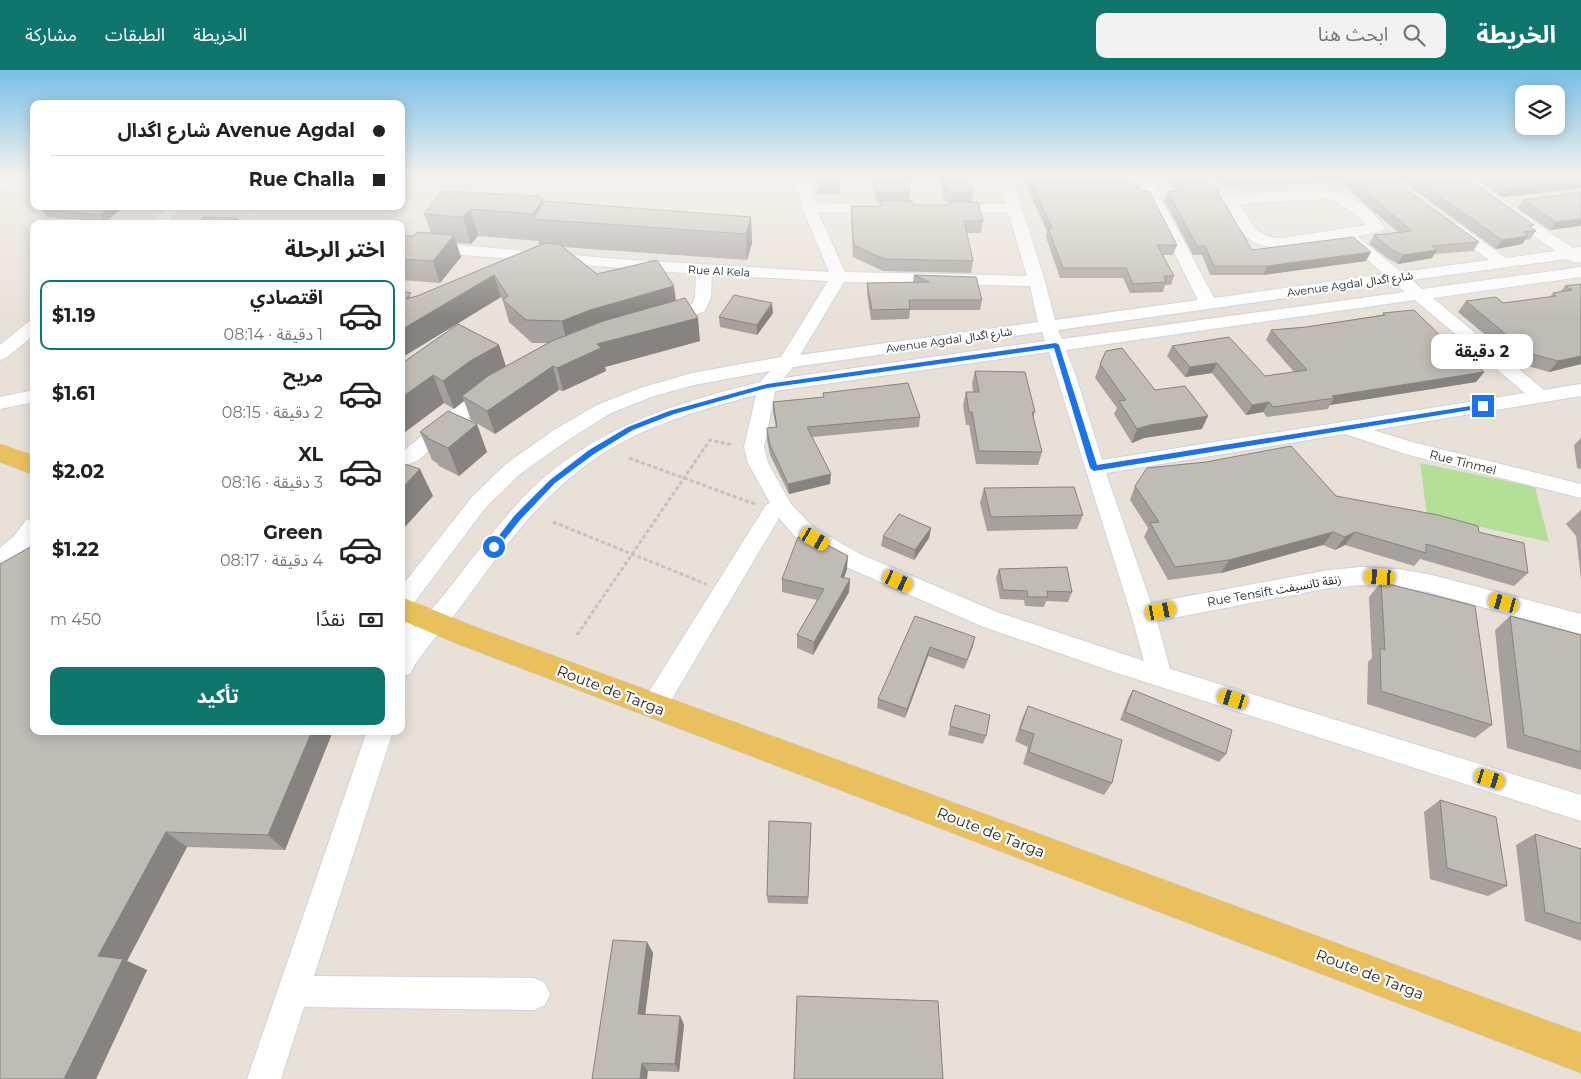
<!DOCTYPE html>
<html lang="ar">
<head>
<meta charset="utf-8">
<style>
	:root { --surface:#fff; --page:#f2f2f2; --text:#222; --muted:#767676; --line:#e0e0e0; --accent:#0f766e }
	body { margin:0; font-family:Montserrat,"Noto Sans Arabic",sans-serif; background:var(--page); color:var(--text); direction:rtl; height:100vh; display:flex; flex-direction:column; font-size:19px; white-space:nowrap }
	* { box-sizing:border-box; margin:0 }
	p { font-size:16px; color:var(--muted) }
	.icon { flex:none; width:28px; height:28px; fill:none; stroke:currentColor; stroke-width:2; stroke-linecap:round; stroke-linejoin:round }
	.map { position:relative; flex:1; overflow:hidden; direction:ltr }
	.side { position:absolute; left:30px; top:150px; width:375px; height:515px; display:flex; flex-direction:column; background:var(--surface); border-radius:10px; box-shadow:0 2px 12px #0003; direction:rtl }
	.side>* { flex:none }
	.hud { position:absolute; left:30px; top:30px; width:375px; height:110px; border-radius:10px; box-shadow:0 2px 12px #0003; direction:rtl; display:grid; align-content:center; height:110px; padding:0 20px; background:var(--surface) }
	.tools { position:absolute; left:1515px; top:15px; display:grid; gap:10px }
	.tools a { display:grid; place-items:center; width:50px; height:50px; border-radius:10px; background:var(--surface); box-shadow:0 2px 12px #0003; font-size:25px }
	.end { position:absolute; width:22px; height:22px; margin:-11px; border:6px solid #1a73e8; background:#fff; box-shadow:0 0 0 2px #fff }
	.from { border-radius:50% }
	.bubble { position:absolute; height:35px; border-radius:10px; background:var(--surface); box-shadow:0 2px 12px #0003; font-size:16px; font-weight:700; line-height:35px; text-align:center; direction:rtl }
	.car { position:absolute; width:15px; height:30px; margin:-15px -8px; border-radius:6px; box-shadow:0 0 4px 1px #0007; background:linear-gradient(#f5c518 24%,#345 0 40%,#f5c518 0 76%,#345 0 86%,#f5c518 0) }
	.hud b { display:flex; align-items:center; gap:18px; height:48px; font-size:19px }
	.hud b+b { border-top:1px solid var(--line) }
	.hud i { width:12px; height:12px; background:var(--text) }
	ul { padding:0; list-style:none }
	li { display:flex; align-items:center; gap:15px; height:70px; margin:0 10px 8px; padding:0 10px; border:2px solid transparent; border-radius:10px }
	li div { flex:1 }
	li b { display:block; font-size:19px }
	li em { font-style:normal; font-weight:700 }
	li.selected { border-color:var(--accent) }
	li>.icon { width:45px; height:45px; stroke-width:1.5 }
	h2 { padding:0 20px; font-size:22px; line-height:60px }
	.pay { display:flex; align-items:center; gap:12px; height:55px; padding:0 20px; font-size:19px }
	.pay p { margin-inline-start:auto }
	.button { display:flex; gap:10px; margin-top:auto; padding:10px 20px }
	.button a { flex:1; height:58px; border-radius:10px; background:var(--accent); color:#fff; font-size:20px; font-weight:700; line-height:58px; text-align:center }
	header { display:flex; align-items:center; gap:30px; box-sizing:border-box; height:70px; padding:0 25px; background:var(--accent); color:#fff }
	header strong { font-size:24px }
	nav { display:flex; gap:28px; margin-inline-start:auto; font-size:18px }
	.search { width:350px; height:45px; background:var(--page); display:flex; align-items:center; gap:12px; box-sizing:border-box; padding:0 18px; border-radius:10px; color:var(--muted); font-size:19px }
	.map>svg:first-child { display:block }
</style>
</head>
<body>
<header>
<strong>الخريطة</strong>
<div class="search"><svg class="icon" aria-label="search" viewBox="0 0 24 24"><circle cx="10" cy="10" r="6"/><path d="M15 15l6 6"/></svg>ابحث هنا</div>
<nav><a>الخريطة</a><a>الطبقات</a><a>مشاركة</a></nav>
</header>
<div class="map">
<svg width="1581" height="1009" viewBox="0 0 1581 1009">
	<rect width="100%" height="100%" fill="#e9e1d8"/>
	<path fill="#b3df96" d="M1420 393 1535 417 1549 472 1427 445Z"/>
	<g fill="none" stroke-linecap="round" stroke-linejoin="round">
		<defs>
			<g id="minor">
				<path d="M3 107H19L5 118 0 119V109Z"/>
				<path d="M794 107H808L815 133 881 134 886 135 888 138 886 141 881 142H818L845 202 1027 206 1008 142H950L945 141 943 138 945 135 950 134H1006L998 107H1012L1045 211 1055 250 1198 230 1136 107H1150L1214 228 1384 204 1342 168C1317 172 1268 187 1248 168 1237 158 1229 142 1221 130L1223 127 1228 126C1254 124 1322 116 1344 124 1359 129 1376 145 1385 158L1382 161 1357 166 1401 202 1489 190 1447 159 1444 156 1447 153H1457L1506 188 1555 181 1453 107H1469L1573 178 1581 177V192L1576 193 1567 189 1412 210 1422 219 1581 197V207L1433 228 1544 320 1581 314V326L1373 360 1412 372 1581 414V428L1409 385 1345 364 1106 403 1151 533 1329 500 1362 497 1397 499 1428 504 1581 544V564L1428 522 1397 517 1362 515 1329 518 1157 551 1170 599 1581 725V751L1114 602 981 556 844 496 797 469 779 448 663 644 654 647 645 644 641 636 645 628 766 435 770 433 748 393 744 377 756 325C695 341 632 359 582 398 534 435 497 486 462 535 445 559 423 578 410 604L401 607V517L472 427 506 394 554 360 597 335 640 318 692 303 781 287 828 211 712 205 711 227 705 241 666 255 660 254 657 250 660 246 692 234 695 227 696 204 401 180V170L618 189 829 202 802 137ZM1325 129C1341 132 1355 143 1366 155L1282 168C1255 168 1253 153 1239 134ZM844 212 1030 216 1038 252 800 285ZM1394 213 1405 222 1062 269 1058 260ZM1415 230 1525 323 1102 390 1076 306 1066 280ZM1042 262 1045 271 784 308 793 297ZM1049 282 1131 544 1144 591 997 542 860 484 813 457 791 434 768 393 764 377 775 321ZM770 301 760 312C669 335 586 360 519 432 482 472 453 518 415 558L413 548 408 541 486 437 520 404 568 370 611 343 654 326 694 315Z"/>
				<path d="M168 136H184L165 154H149Z"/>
				<path d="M34 251V265L6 288 0 290V275L28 252Z"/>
				<path d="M491 316 498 318 500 322 498 326 469 347 417 391 401 397V382C427 366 463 323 491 316Z"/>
				<path d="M34 320V332L0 339V327Z"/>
				<path d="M34 448V473L8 496 0 499V478L15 465 26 450Z"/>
				<path d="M367 661H393L314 906 534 908 545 913 550 924 545 935 534 940 304 937 281 1009H247Z"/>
			</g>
			<g id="major">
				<path d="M0 374 34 386V405L0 392Z"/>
				<path d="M401 527 478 558 1581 963V1003L458 574 401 550Z"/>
			</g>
		</defs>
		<use href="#minor" stroke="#ced2e0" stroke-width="2"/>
		<use href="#major" stroke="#c3c3c3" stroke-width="1"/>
		<g stroke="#c3c3c3" stroke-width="3" stroke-dasharray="4 2.5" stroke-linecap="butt">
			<path d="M629 388 755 434"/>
			<path d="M553 452 706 514"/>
			<path d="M577 565 710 370 733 375"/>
		</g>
		<use href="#minor" fill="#fff" fill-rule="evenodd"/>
		<use href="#major" fill="#eac05c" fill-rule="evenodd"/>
	</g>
	<g fill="#a6a19c">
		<rect x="817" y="107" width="23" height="17"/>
		<path d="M871 107H908L910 122 909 131 913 135H949V132H945L939 107H970L974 122 972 132 983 151 981 163H967L973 191 971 203 883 201 853 187 851 148V136H879L880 131H876Z"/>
		<path d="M1023 107H1122L1125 113 1141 121 1177 175 1173 185H1163L1174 206 1171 215H1165L1163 222 1130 223 1123 208H1060L1046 167 1047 161 1025 113Z"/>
		<path d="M1167 107H1209L1252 180 1366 191 1263 205H1210L1202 185H1193L1164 130 1168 122 1176 121Z"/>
		<path d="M1215 107H1389L1479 172 1473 181 1434 184 1432 188 1398 194 1387 188 1369 174 1374 165 1399 163 1340 112 1225 116Z"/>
		<path d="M1396 107H1466L1536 161 1530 169 1525 170 1522 174 1496 179Z"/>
		<path d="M1472 107H1581V118L1502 127Z"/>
		<path d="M1581 122 1550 160 1517 138 1523 130Z"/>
		<path d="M539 128 543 132 751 147 752 173 747 190 563 177 597 204 676 230 700 271 605 297 606 301 563 321 559 320 495 364 471 350 464 331 454 339 444 333 401 365V294L499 275 506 297 548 273H532L509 252 503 231 501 227 401 288V224L412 227 417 226 539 175V171L478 166 471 174 456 173 461 187 440 213 401 210V166H414L431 163 424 144Z"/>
		<path d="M125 136 105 152 47 147 42 140Z"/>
		<path d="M914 205 982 230 980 240H910L909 249 871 250 867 223V213H913Z"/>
		<path d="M1581 214V294L1549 302 1520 294 1458 242 1466 231 1503 233 1550 227 1553 223 1560 222 1565 216Z"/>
		<path d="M773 243 757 265 720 257 719 247Z"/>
		<path d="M1383 243 1455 280 1484 302 1476 312 1330 335 1328 339 1267 347 1263 342 1246 345 1212 303 1185 307 1167 286 1172 276 1265 306 1294 302 1266 270 1271 260 1306 257 1382 245Z"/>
		<path d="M1100 294 1155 320 1202 359 1144 368 1132 373 1114 344 1117 338 1095 308Z"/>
		<path d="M975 301 1035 342 1033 348 1042 382 1038 395 976 394 969 355H966L963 335 966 322H973L972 314Z"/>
		<path d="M823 323 920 347 919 357 812 367 830 414 789 424 770 385 767 370V360L776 358 773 342V332L823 327Z"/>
		<path d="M420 362 487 382 459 406 439 396 437 393 432 390Z"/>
		<path d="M1581 368V399L1577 398 1574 375Z"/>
		<path d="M1135 416 1336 426 1479 462 1528 503 1514 516 1420 489 1414 496 1345 475 1335 480 1323 475 1221 503 1168 510 1144 467 1148 458 1130 430Z"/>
		<path d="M984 418 1083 445 1077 459 987 461 980 433Z"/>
		<path d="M1581 440V509L1576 466 1566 454Z"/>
		<path d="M931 458 929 468 914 490 881 476 883 466Z"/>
		<path d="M847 499 844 508 850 509 849 522 813 585 797 578V565L817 530 782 522V509Z"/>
		<path d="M999 499 1072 522 1068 532 1046 531 1044 537 1025 536 1024 530 1000 529 996 508Z"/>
		<path d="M1381 512 1492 655 1475 668 1367 634 1368 592 1372 588 1369 527Z"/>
		<path d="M915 546 973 576 964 599 928 586 905 648 877 638 878 629Z"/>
		<path d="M1510 546 1581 565V700L1507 678 1495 560Z"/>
		<path d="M1133 620 1226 684 1219 692 1120 650 1128 629Z"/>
		<path d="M955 635 986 666 983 674 948 665Z"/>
		<path d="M1028 636 1112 713 1104 725 1023 694 1028 677 1015 671 1022 649Z"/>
		<path d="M34 661H333L285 780 187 777 127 891 147 900 96 1009H0Z"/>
		<path d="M1440 730 1507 816 1488 826 1430 809 1424 742Z"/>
		<path d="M811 753 808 834 768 833 767 826Z"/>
		<path d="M1535 764 1581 779V871L1525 851 1516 775Z"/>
		<path d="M647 872 653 883 645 944 680 946 684 955 679 1002 648 1001 592 1009Z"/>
	</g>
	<g fill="#87837f">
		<path d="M1581 110V118L1502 127 1508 119Z"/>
		<path d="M539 126 540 132 543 129 547 150 534 149 533 144Z"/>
		<path d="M112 136H125L105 152 101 145Z"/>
		<path d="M470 139 478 166 471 174 463 147Z"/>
		<path d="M751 147 752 173 747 190 746 164Z"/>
		<path d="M237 148 240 154H232Z"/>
		<path d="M1581 149V156L1550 160 1556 152Z"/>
		<path d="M454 165 461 187 440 213 433 191Z"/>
		<path d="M1528 166 1522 174 1496 179 1502 170Z"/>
		<path d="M1437 180 1432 188 1398 194 1403 185Z"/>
		<path d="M1371 182 1366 191 1263 205 1267 196Z"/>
		<path d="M494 205 501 227 401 288V260Z"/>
		<path d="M674 216 677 238 567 273 562 251 590 240Z"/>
		<path d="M772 233 773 243 757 265V255Z"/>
		<path d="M698 248 700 271 605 297 606 301 563 321 557 298 597 274Z"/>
		<path d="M499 275 508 303 462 326 464 331 454 339 443 311 470 291Z"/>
		<path d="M1581 286V294L1549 302 1558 291Z"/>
		<path d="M1217 293 1212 303 1185 307 1190 297Z"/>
		<path d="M553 296 559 320 495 364 487 341Z"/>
		<path d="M1484 302 1476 312 1330 335 1334 328 1332 326Z"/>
		<path d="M433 305 444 333 401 365V328Z"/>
		<path d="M1269 332 1263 342 1246 345 1252 335Z"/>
		<path d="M1208 346 1202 359 1144 368 1132 373 1137 359 1150 355Z"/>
		<path d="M477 354 487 382 459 406 448 378Z"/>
		<path d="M420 399 433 426 404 458 401 452V419Z"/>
		<path d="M831 404 830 414 789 424 788 414Z"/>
		<path d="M931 458 929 468 914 490 915 480Z"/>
		<path d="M1333 462 1323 475 1221 503 1229 490Z"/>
		<path d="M1355 462 1345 475 1335 480 1345 467Z"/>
		<path d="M848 486 847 499 840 520 841 507Z"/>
		<path d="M850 509 849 522 813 585 814 572Z"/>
		<path d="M975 567 973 576 964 599 967 590Z"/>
		<path d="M930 577 928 586 905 648 907 639Z"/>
		<path d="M312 661H333L285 780 268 765Z"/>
		<path d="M166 762 187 777 127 891 147 900 96 1009H64L98 886Z"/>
		<path d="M647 872 653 883 644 954 638 944Z"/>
		<path d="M680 946 684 955 679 1002 675 994Z"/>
		<path d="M642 993 648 1001 647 1009H640Z"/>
	</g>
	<g fill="#c1bbb5" stroke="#87837f">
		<rect x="817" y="107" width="23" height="7"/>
		<path d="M874 107H908L910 122H877Z"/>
		<path d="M942 107H970L974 122H946Z"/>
		<path d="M1029 107H1122L1125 113H1136L1141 121H1149L1177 175H1157L1174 206H1164L1166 212 1133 214 1126 198H1063L1048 158H1052Z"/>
		<path d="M1175 107H1209L1252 180 1353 167 1371 182 1267 196H1214L1205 176H1197L1168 122 1184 121Z"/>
		<path d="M1227 107H1256L1228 108Z"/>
		<path d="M1348 107H1389L1479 172 1432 176 1437 180 1403 185 1392 180 1374 165 1412 161Z"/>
		<path d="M1412 107H1466L1534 155 1529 156 1536 161 1523 162 1528 166 1502 170Z"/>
		<path d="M1490 107H1581V110L1508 119Z"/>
		<path d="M442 121 539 126 538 128 543 129 533 144 470 139 463 147 424 144Z"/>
		<path d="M1581 122V149L1556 152 1523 130Z"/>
		<path d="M544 131 751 147 746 164 533 149Z"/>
		<path d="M880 131H912L913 135H950L949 132H978L983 151H964L973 191 884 189 854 175 851 136H881Z"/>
		<path d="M47 136H112L101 145 42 140Z"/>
		<path d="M204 147 237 148 232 154H196Z"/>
		<path d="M280 151 303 154H263L265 152 278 153Z"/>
		<path d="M417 162 454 165 433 191 401 189V166H414Z"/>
		<path d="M545 173 559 174 597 204 657 190 674 216 590 240 562 251 526 250 503 230 508 226 494 205 401 260V224L406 222 411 223 406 229 417 226Z"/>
		<path d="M914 205 976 207 982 230H909L910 239 872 240 867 213 929 212Z"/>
		<path d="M1581 214V286L1558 291 1528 283 1466 231 1496 227 1503 233 1556 226 1553 223 1572 220 1565 216Z"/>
		<path d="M734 225 772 233 757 255 719 247Z"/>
		<path d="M685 228 698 248 597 274 601 278 557 298 553 296 487 341 462 326 488 306 552 271 603 251Z"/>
		<path d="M1414 240 1455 280H1459L1484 302 1332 326 1334 328 1273 337 1269 332 1252 335 1217 293 1190 297 1172 276 1229 267 1265 306 1307 300 1271 260 1306 257 1385 245 1383 243Z"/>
		<path d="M458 254 499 275 470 291 443 311 433 305 401 328V294Z"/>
		<path d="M1122 278 1155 320 1185 316 1208 346 1150 355 1137 359 1119 331 1126 330 1100 294 1106 281Z"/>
		<path d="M975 301 1025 302 1035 342H1032L1042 382 979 381 972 342H969L966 322H979Z"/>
		<path d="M908 313 920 347 807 357 831 404 788 414 770 375 767 360V358L777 357 773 332 824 327 823 323Z"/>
		<path d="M448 341 477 354 448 378 427 368 428 367 420 362Z"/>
		<path d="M1291 376 1336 426 1438 445 1478 456 1479 462 1524 473 1528 503 1426 474V483L1355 462 1345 467 1333 462 1229 490 1175 497 1150 453 1159 452 1135 416 1147 398 1206 392Z"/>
		<path d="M401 393 420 399 401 419Z"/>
		<path d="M1074 417 1083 445 991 447 984 418Z"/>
		<path d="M899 444 931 458 915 480 883 466Z"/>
		<path d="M798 467 824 473 848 486 841 507 850 509 814 572 797 565 824 519 782 509Z"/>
		<path d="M34 475V661H312L268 765 166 762 98 886 123 889 64 1009H0V494Z"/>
		<path d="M1067 497 1072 522 1047 521 1048 527H1028L1027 521 1003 520 999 499Z"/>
		<path d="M1381 512 1475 536 1492 655 1381 621 1380 578 1385 580Z"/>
		<path d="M915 546 975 567 967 590 930 577 907 639 878 629Z"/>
		<path d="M1510 546 1581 565V682L1524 665Z"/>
		<path d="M1133 620 1232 660 1226 684 1125 642Z"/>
		<path d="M955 635 990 645 986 666 950 656Z"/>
		<path d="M1028 636 1122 670 1112 713 1029 682 1034 664 1020 659Z"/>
		<path d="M1440 730 1496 747 1507 816 1447 798Z"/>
		<path d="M769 751 811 753 808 827 767 826Z"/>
		<path d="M1535 764 1581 779V854L1545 842Z"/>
		<path d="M613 870 647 872 638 944 680 946 675 994 642 993 640 1009H592Z"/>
		<path d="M797 926 938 931 943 1009H794Z"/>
	</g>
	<linearGradient id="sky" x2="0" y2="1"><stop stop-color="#77bfe8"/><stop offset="0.43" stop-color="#f5f2ed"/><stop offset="1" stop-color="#f5f2ed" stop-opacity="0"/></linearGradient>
	<rect width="1581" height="248" fill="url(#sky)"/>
	<path fill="#1a73e8" d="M1056 273 1059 275 1097 395 1483 334 1486 336 1483 338 1094 401 1090 398 1054 278 767 318 674 344 633 360 594 384 555 413 520 450 497 479H491L490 477 515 445 550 410 589 380 628 357 669 341 767 314Z"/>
	<g text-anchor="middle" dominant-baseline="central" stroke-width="4.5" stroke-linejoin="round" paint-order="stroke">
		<g font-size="11" fill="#272727" stroke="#fff">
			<text transform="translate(719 201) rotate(3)">Rue Al Kela</text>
			<text transform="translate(1350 214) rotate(-8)">Avenue Agdal شارع اگدال</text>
			<text transform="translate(949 270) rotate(-8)">Avenue Agdal شارع اگدال</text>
		</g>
		<g font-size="12" fill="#272727" stroke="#fff">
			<text transform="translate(1463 392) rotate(14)">Rue Tinmel</text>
			<text transform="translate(1274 520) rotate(-10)">Rue Tensift زنقة تانسيفت</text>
		</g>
		<g font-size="15" fill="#272727" stroke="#fff">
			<text transform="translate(611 620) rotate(21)">Route de Targa</text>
			<text transform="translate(991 762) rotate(21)">Route de Targa</text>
			<text transform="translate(1370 904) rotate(21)">Route de Targa</text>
		</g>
	</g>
</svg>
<div class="tools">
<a><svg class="icon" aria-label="layers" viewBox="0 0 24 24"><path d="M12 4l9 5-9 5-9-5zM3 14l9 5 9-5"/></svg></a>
</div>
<i class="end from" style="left:494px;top:477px"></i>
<i class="end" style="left:1483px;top:336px"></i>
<div class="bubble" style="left:1431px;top:264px;width:102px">2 دقيقة</div>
<i class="car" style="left:815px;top:469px;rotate:120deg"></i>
<i class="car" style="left:1380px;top:507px;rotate:273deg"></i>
<i class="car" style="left:898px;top:511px;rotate:115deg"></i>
<i class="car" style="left:1504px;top:533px;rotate:285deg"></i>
<i class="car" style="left:1161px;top:541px;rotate:79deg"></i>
<i class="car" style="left:1233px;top:629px;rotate:287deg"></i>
<i class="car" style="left:1490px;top:709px;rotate:107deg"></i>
<div class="hud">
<b><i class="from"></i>Avenue Agdal شارع اگدال</b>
<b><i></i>Rue Challa</b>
</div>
<section class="side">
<h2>اختر الرحلة</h2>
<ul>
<li class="selected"><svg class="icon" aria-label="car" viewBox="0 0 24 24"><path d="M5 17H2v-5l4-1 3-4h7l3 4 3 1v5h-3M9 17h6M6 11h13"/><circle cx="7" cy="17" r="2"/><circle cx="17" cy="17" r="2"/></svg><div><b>اقتصادي</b><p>1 دقيقة · 08:14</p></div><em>$1.19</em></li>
<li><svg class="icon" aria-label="car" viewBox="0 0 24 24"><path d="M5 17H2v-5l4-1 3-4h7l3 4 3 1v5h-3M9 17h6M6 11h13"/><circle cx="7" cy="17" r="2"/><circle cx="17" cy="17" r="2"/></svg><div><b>مريح</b><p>2 دقيقة · 08:15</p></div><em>$1.61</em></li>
<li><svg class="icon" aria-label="car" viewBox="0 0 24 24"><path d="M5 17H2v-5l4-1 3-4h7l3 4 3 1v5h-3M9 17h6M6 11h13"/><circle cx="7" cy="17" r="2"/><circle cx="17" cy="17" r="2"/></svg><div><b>XL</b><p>3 دقيقة · 08:16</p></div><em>$2.02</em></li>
<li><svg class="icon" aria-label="car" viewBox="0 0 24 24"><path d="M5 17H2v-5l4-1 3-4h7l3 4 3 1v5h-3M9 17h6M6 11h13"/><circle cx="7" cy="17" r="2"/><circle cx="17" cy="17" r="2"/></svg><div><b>Green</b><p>4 دقيقة · 08:17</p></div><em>$1.22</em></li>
</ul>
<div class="pay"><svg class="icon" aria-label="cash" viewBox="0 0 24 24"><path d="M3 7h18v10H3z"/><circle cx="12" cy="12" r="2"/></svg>نقدًا<p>450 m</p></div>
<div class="button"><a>تأكيد</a></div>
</section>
</div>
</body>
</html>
